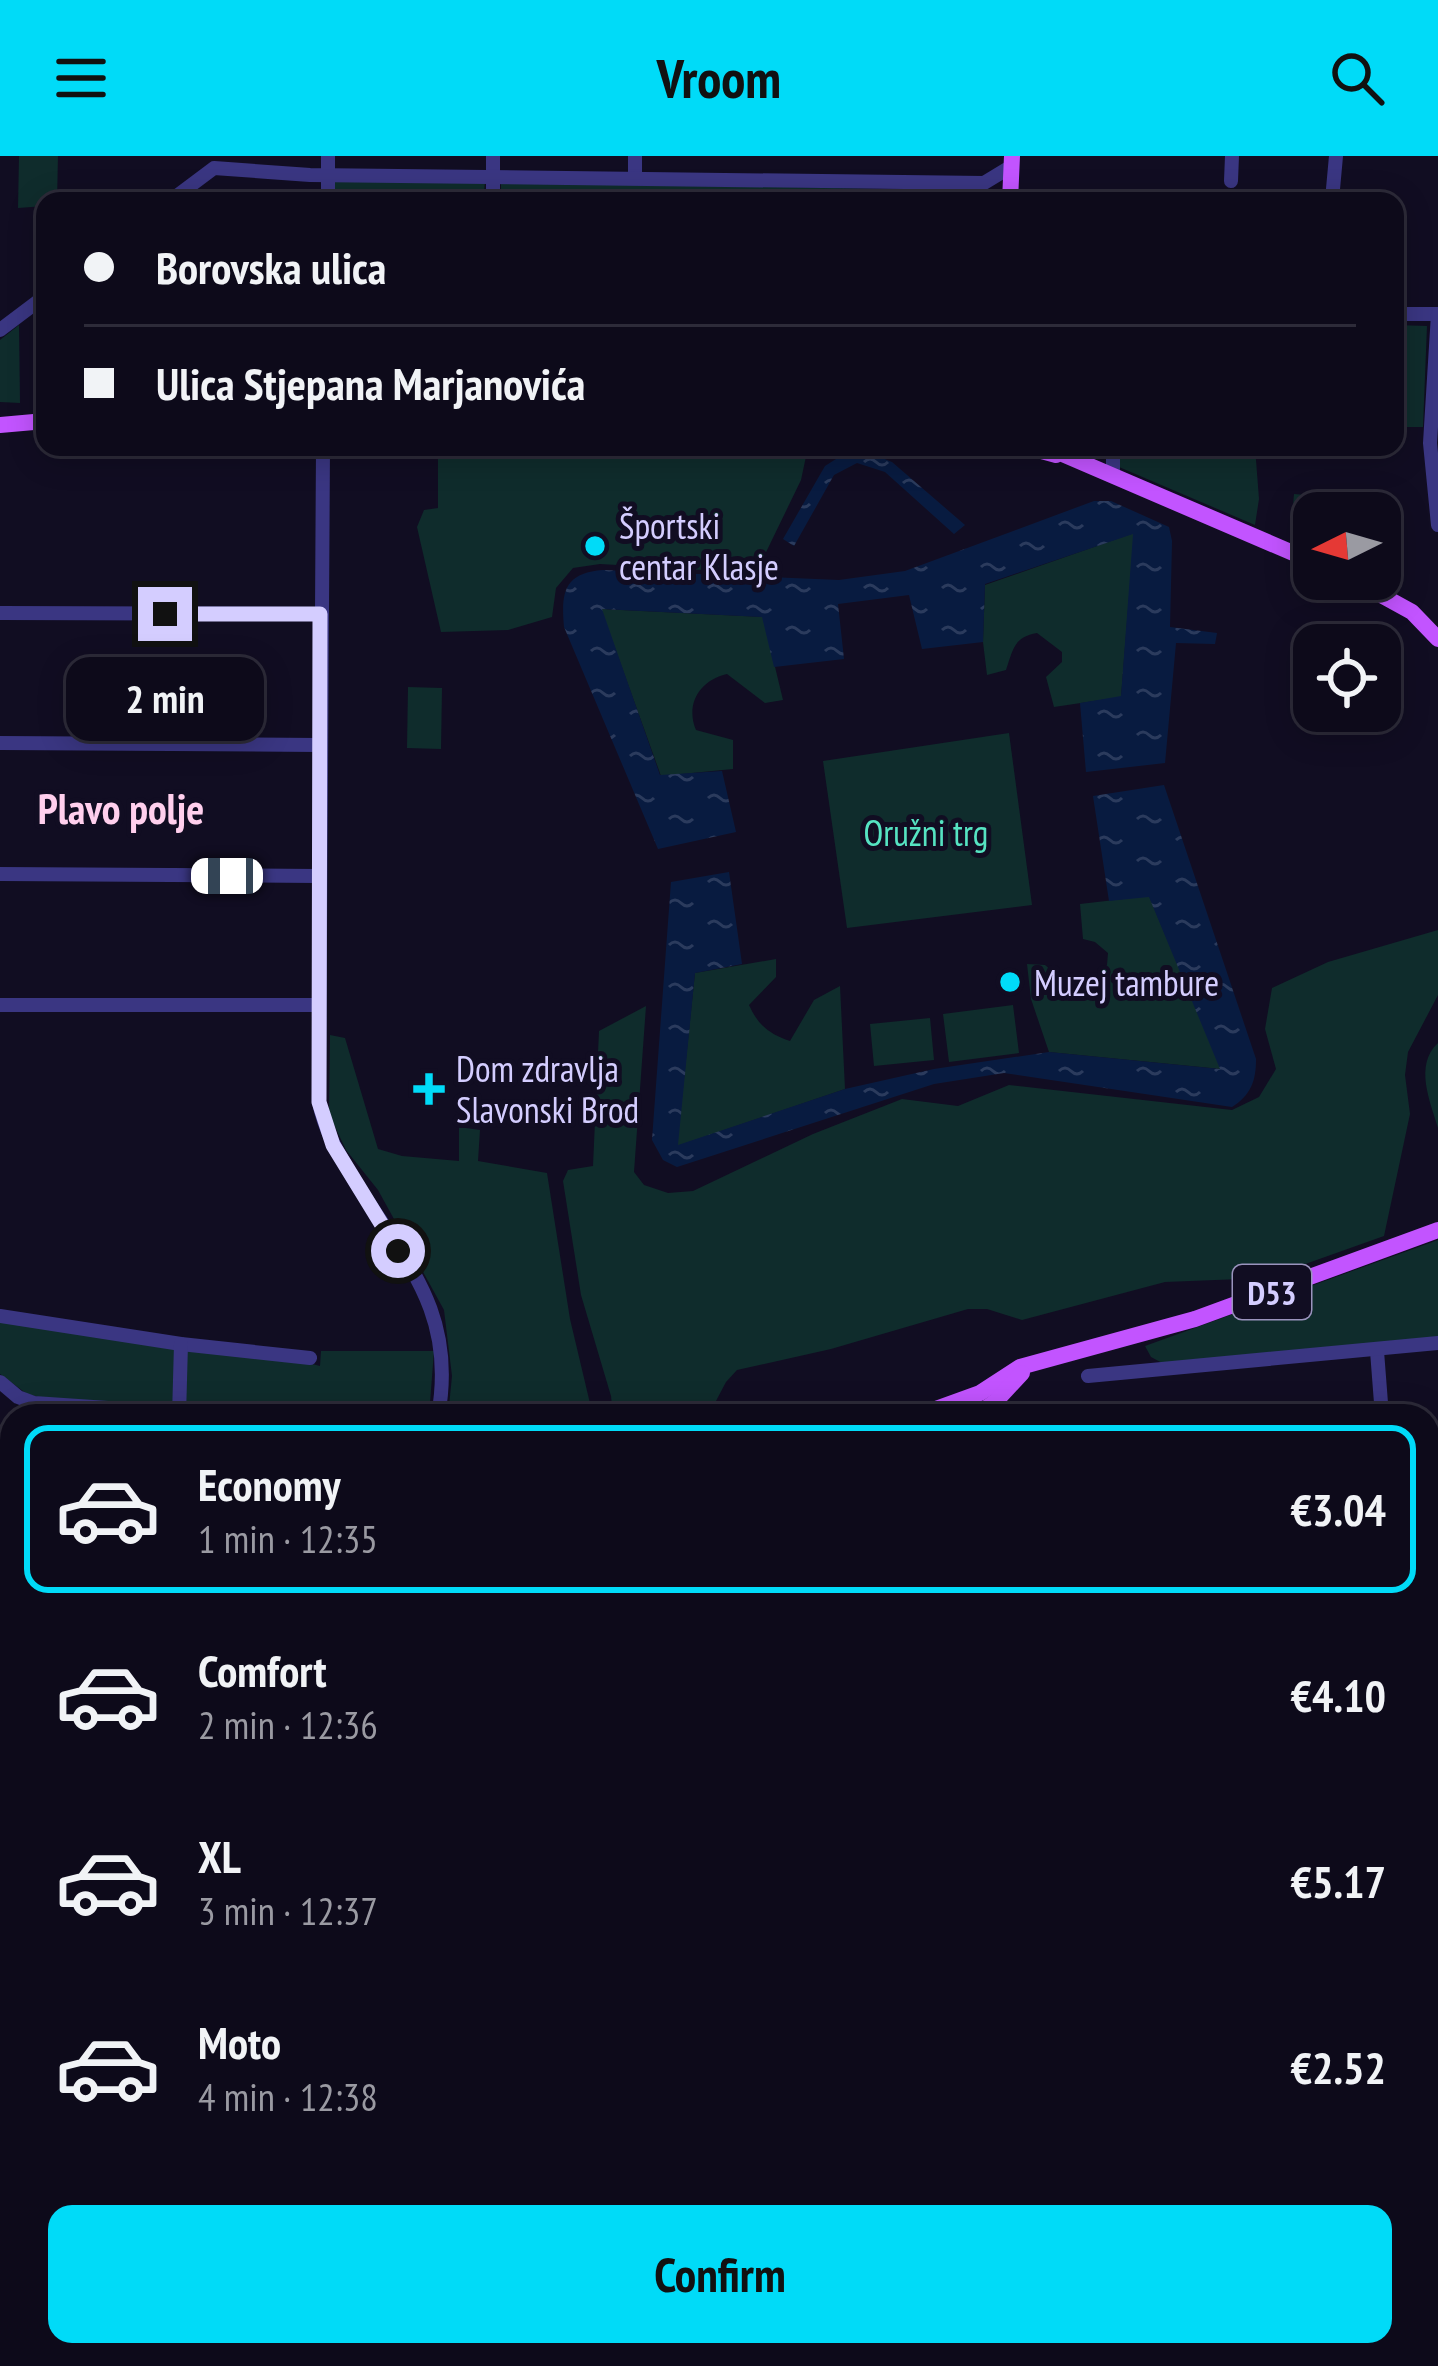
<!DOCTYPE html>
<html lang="en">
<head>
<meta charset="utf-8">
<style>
	:root { --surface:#0d0a1a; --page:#161323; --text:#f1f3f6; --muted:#9a9aa2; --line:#2d2b39; --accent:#00dbf8 }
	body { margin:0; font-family:"PT Sans Narrow",sans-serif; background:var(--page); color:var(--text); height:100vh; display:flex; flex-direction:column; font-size:45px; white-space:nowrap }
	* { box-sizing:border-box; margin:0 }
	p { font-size:39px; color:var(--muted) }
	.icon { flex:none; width:66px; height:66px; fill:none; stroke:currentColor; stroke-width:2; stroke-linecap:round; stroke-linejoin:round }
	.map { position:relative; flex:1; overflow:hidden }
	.side { position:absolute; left:0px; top:1248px; width:1440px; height:963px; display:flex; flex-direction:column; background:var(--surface); border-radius:36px 36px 0 0; box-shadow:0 6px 30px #0003,0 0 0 3px var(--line) }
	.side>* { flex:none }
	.guide { position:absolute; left:36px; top:36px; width:1368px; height:264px; border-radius:24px; box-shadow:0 6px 30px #0003,0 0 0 3px var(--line); display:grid; align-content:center; height:264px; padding:0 48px; background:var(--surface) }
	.needle { width:78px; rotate:265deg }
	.fabs { position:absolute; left:1293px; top:336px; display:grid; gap:24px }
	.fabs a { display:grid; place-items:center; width:108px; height:108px; border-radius:24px; background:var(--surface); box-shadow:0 6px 30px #0003,0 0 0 3px var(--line); font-size:60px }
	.end { position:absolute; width:54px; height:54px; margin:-27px; border:15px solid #d4cdff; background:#111; box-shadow:0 0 0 6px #111 }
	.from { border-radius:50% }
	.bubble { position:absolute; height:84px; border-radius:24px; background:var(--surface); box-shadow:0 6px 30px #0003,0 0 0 3px var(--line); font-size:39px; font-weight:800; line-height:84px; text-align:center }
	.car { position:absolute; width:36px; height:72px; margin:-36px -18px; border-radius:15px; box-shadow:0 0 9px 3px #0007; background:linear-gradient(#fff 24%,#345 0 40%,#fff 0 76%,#345 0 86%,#fff 0) }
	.guide b { display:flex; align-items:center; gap:42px; height:114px; font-size:45px }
	.guide b+b { border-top:3px solid var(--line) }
	.guide i { width:30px; height:30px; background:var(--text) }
	ul { padding:21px 0 0; list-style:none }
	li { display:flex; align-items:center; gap:36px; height:168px; margin:0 24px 18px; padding:0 24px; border:6px solid transparent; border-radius:24px }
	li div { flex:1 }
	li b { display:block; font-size:45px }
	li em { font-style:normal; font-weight:800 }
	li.current { border-color:var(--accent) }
	li>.icon { width:108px; height:108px; stroke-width:1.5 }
	.button { display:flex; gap:24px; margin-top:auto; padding:24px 48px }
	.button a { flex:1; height:138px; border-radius:24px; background:var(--accent); color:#111; font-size:48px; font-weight:800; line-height:138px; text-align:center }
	header { display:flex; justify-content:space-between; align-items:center; height:156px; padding:0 48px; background:var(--accent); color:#111; font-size:54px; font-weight:800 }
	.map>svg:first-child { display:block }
</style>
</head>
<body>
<header><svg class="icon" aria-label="menu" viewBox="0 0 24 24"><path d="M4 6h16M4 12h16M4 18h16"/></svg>Vroom<svg class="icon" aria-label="search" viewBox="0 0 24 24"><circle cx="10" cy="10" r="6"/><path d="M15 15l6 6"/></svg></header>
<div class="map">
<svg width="1438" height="2210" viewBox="0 0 1438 2210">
	<defs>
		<pattern id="water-ripples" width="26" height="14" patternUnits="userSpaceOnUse" patternTransform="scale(3)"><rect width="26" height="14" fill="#081b40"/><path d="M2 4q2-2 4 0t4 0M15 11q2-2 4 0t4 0" fill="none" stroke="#2b3b5d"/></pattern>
	</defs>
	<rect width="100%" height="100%" fill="#110d22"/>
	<g fill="#0f2c2c">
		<path d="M19 0H58L57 45H45V50L18 52Z"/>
		<path d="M335 25 485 26 483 45H334Z"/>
		<path d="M501 25 932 34V45H867L866 36 814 37V45H501Z"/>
		<path d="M19 169 20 247 0 246V184Z"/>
		<path d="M1395 169 1427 170 1423 271H1399L1395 267Z"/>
		<path d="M438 291H808L801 324 756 417 600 408 573 412 556 432 552 461 508 474 441 476 417 371 424 354 438 352Z"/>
		<path d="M1118 291H1255L1259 343 1255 369 1119 311Z"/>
		<path d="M1294 338 1331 341 1330 357H1314V371L1292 362Z"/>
		<path d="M1134 377 1121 541 1054 551 1046 521 1062 506V496L1037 477C1014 481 1013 493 1006 514L987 519 983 486 985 429Z"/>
		<path d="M601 453 763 461 783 544 765 547 727 518C700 524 685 548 696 574L733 584V613L661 620Z"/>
		<path d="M408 531 442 532 441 593 407 592Z"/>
		<path d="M1009 577 1032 749 847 772 823 605Z"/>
		<path d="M1149 740 1221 913 1049 896 1031 843 1027 808 1045 809 1072 832 1089 829 1107 809 1108 797 1095 786 1083 783 1080 748Z"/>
		<path d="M1438 774V839L1408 896 1405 919 1410 958 1384 1080 1266 1122 1165 1126 1022 1164 987 1153H968L831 1193 737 1214 726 1226 708 1260H613L611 1240 581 1139 563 1025 568 1014 593 1010 599 875 646 850 634 1016 644 1029 668 1037 693 1035 813 978 902 943 958 950 1009 929 1232 954 1259 941 1276 913 1265 873 1272 832 1328 806Z"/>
		<path d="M776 803V821L749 849C758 869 769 878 790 885L814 844 840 830 845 933 677 990 695 817Z"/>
		<path d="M1013 849 1019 897 949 906 943 858Z"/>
		<path d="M930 862 934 904 874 910 870 868Z"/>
		<path d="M330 879 345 882 378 993 402 1000 459 1005V971L480 974 478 1005 547 1017 570 1163 593 1260H448L452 1220 444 1154 378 1034 346 994 329 958Z"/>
		<path d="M1438 887V972C1430 945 1414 909 1438 887Z"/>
		<path d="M1438 1084V1182L1164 1208 1151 1201 1145 1190Z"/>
		<path d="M0 1164 297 1204 320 1210 321 1195H434L429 1260H290L43 1242 27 1238 0 1218Z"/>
		<path d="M1438 1312V1427H1437L1428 1402V1317Z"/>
		<path d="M1428 1643 1438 1665V1760L1428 1724Z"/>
		<path d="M12 1754V2041H0V1756Z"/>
		<path d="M50 2199H207L206 2210H45Z"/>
		<path d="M262 2199H500L496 2210H261Z"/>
	</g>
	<g fill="url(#water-ripples)">
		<path d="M855 291 892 306 965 369 954 378 885 316 857 307 834 319 794 390 783 383 825 310Z"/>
		<path d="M1094 345H1111L1169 371 1172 385 1170 471 1217 477 1215 488 1176 487 1165 607 1086 616 1080 547 1121 540 1133 378 985 428 983 486 922 493 909 439 838 448 844 503 774 511 762 461 602 453 660 619 722 615 736 676 658 693 564 471C561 436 564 417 603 414L839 424 905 415Z"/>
		<path d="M1164 629 1256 903C1256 925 1251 939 1232 951L1004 917 934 928 677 1011 663 1004 652 984 671 726 729 716 742 808 695 817 678 989 845 933 934 913 1049 896 1220 913 1149 741 1109 745 1093 640Z"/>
	</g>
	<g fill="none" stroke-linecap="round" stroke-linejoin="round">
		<g stroke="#081b40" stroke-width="18">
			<path d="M1428 1312 1438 1306"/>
			<path d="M1428 1624 1438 1647"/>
		</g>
		<path stroke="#2e2a43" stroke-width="16" stroke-dasharray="16 8" stroke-linecap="butt" d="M911 1260 933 1254"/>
		<g stroke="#3a3682" stroke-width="14">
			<path d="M635 0V22"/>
			<path d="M1231 25 1232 0"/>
			<path d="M1333 33 1336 0"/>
			<path d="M170 45 214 12 310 19 984 27 1012 10"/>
			<path d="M328 45V0"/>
			<path d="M493 45V0"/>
			<path d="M1395 158H1438"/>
			<path d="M1438 158 1430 287 1438 369"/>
			<path d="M0 174 45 140"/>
			<path d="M323 291 319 946C324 974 338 997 353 1022 405 1106 457 1155 438 1260"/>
			<path d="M1113 291V319"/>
			<path d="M0 457 320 458"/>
			<path d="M0 587 319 589"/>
			<path d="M0 718 318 720"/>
			<path d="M0 849H317"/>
			<path d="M0 1160 181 1188 310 1202"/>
			<path d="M1377 1195 1382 1260"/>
			<path d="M1088 1220 1438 1187"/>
			<path d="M0 1226 18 1241 34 1247 226 1260"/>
			<path d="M179 1260 181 1188"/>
			<path d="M1428 1741 1438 1776"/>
			<path d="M0 1752 12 1750"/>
			<path d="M1428 1802 1438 1798"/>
			<path d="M0 2115 12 2121"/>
			<path d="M1190 2199 1195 2210"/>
			<path d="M1392 2199 1397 2210"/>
			<path d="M43 2210 48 2199"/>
			<path d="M255 2210 256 2199"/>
		</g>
		<g stroke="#c254ff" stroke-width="16">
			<path d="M1010 45 1012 0"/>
			<path d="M0 269 45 265"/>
			<path d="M1027 291 1056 299"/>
			<path d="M1046 291 1314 406"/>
			<path d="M1352 423 1412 456 1438 483"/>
			<path d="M933 1254 980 1237 1020 1211 1195 1163 1438 1074"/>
			<path d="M976 1260 996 1245 1022 1217"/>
			<path d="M0 1653 12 1669"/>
			<path d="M216 2210 217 2199"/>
		</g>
	</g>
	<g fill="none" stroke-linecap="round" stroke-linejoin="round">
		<path stroke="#d4cdff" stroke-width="15" d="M165 458H320L319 946 333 989 398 1095"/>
	</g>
	<g fill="#00dbf8" stroke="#110d22" stroke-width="4.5">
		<circle cx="595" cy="390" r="12"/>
		<circle cx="1010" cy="826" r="12"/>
		<path d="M423 915h12v12h12v12h-12v12h-12v-12h-12v-12h12z"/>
	</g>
	<g text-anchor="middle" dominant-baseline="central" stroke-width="10" stroke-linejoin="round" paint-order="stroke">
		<rect fill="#110d22" stroke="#9a93bd" stroke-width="3" x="1233" y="1109" width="78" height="54" rx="9"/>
		<g font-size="33" font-weight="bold" fill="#d4cdff">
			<text x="1272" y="1136">D53</text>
		</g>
		<g font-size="36" fill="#d4cdff" stroke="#110d22" text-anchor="start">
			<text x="619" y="369">Športski<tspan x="619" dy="41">centar Klasje</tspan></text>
			<text x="1034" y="826">Muzej tambure</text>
			<text x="456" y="912">Dom zdravlja<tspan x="456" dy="41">Slavonski Brod</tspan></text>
		</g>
		<g font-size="36" fill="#56e3c2" stroke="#110d22">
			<text x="926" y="676">Oružni trg</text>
		</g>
		<g font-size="42" font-weight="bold" fill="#ffcfed" stroke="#110d22">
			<text x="121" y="652">Plavo polje</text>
		</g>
	</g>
</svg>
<div class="fabs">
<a><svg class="needle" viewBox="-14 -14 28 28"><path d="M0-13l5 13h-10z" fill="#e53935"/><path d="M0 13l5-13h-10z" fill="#9a9aa2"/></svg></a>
<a><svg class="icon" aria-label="locate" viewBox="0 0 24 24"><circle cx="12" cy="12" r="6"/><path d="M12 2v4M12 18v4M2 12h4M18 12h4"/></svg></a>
</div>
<i class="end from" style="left:398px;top:1095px"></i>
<i class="end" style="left:165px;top:458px"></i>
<div class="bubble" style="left:66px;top:501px;width:198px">2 min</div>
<i class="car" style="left:227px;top:720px;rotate:270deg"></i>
<div class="guide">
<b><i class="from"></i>Borovska ulica</b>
<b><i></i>Ulica Stjepana Marjanovića</b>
</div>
<section class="side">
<ul>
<li class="current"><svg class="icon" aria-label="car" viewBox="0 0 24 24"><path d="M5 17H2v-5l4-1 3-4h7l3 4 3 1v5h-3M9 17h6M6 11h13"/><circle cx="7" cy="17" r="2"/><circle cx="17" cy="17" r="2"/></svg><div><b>Economy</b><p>1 min · 12:35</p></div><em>€3.04</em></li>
<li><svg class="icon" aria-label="car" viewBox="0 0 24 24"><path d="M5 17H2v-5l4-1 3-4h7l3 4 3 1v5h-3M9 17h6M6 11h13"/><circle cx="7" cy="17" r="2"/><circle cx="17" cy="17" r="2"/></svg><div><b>Comfort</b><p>2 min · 12:36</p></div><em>€4.10</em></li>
<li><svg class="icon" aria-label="car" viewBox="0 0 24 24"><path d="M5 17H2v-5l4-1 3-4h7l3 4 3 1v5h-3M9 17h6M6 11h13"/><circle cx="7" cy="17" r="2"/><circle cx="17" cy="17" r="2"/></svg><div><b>XL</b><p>3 min · 12:37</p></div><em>€5.17</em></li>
<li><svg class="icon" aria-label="car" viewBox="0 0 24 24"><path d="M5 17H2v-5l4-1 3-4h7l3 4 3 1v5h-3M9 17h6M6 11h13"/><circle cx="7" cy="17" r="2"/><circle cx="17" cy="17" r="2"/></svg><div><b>Moto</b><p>4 min · 12:38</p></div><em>€2.52</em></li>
</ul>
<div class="button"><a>Confirm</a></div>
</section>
</div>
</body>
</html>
